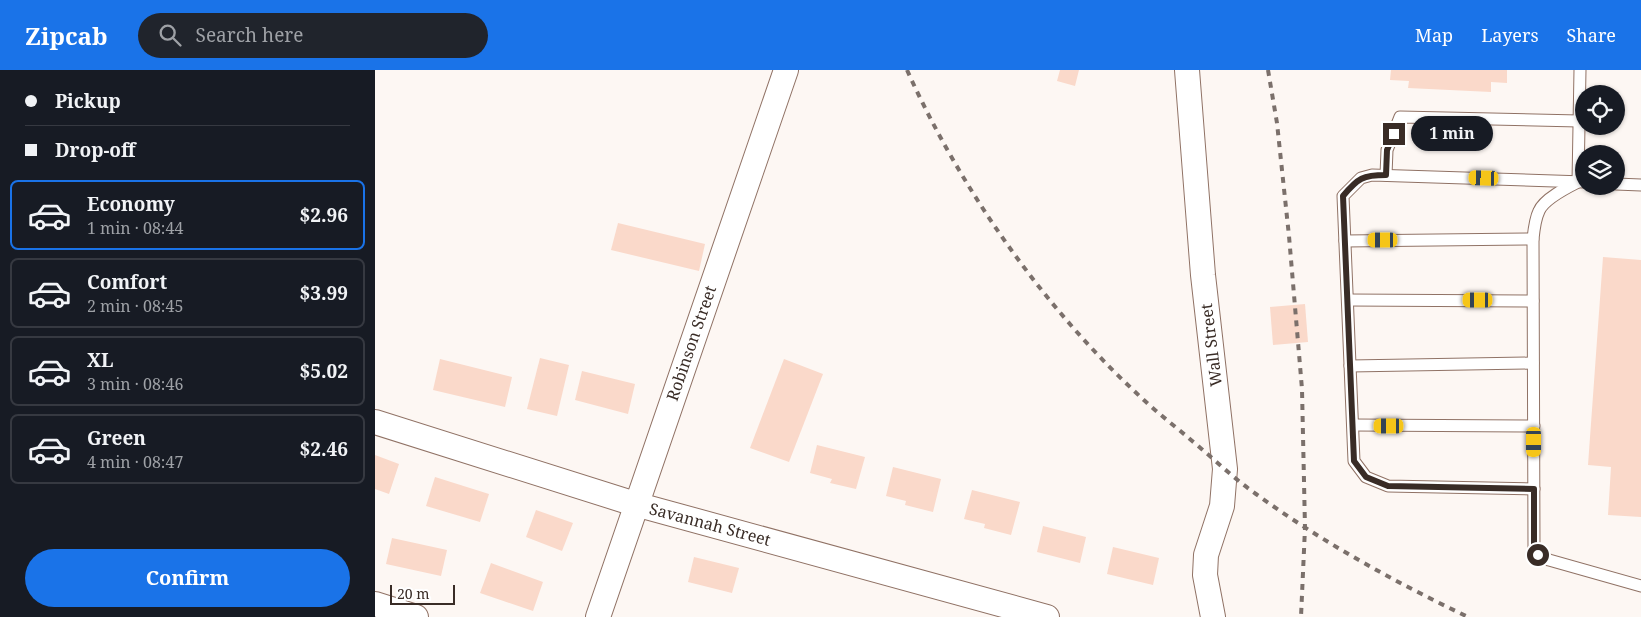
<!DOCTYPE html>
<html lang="en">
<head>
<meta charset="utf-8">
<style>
	:root { --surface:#171b24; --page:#20242c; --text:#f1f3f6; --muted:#9ea1a6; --line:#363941; --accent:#1a73e8 }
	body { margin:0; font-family:"Noto Serif",serif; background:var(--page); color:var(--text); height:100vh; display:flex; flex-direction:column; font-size:19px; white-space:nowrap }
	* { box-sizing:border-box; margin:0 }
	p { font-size:16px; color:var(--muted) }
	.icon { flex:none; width:28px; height:28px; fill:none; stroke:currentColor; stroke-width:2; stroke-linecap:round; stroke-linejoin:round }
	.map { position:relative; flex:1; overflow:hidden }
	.drawer { display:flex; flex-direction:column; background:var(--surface); width:375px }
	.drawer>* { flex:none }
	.hud { display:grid; align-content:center; height:110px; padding:0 25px; background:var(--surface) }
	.tools { position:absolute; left:1200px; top:15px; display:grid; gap:10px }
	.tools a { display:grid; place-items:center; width:50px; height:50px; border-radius:50%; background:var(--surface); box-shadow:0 1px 4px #0004; font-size:25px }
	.scale { position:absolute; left:15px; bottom:12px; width:65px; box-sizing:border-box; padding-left:5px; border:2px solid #392c26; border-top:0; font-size:14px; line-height:18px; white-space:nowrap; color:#392c26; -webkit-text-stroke:4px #fff; paint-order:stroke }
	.end { position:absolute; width:22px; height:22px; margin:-11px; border:6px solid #392c26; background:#fff; box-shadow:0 0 0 2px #fff }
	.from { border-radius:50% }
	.bubble { position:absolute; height:35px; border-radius:18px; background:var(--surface); box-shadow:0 1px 4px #0004; font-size:16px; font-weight:700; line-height:35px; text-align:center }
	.car { position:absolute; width:15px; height:30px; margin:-15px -8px; border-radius:6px; box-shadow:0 0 4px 1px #0007; background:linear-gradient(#f5c518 24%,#345 0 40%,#f5c518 0 76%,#345 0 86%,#f5c518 0) }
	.hud b { display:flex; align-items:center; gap:18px; height:48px; font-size:19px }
	.hud b+b { border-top:1px solid var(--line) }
	.hud i { width:12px; height:12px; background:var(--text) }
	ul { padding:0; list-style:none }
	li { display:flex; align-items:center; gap:15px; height:70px; margin:0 10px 8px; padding:0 15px; border:2px solid var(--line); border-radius:8px }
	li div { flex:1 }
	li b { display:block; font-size:19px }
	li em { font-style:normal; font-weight:700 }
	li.selected { border-color:var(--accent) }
	li>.icon { width:45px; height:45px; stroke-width:1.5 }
	.cta { display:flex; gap:10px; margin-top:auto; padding:10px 25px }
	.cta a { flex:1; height:58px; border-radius:30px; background:var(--accent); color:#fff; font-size:20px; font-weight:700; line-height:58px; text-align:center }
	header { display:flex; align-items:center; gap:30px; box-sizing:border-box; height:70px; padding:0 25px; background:var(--accent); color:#fff }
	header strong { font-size:24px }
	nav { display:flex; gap:28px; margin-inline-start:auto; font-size:18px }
	.search { width:350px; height:45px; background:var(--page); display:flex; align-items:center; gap:12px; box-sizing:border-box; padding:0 18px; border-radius:28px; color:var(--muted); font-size:19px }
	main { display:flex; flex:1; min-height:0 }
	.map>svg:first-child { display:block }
</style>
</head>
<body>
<header>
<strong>Zipcab</strong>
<div class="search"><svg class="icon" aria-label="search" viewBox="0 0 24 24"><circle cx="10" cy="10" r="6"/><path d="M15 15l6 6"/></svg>Search here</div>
<nav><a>Map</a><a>Layers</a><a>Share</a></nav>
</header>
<main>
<section class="drawer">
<div class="hud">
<b><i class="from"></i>Pickup</b>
<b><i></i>Drop-off</b>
</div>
<ul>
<li class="selected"><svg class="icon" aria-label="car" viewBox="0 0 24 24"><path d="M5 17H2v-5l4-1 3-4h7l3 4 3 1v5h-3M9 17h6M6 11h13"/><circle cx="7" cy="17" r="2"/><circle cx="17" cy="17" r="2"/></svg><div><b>Economy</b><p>1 min · 08:44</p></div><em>$2.96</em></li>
<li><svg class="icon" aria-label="car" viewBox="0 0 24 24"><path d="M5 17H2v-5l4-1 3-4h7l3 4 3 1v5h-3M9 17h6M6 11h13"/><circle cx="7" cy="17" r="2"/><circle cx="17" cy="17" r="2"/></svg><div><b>Comfort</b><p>2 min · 08:45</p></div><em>$3.99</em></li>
<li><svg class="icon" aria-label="car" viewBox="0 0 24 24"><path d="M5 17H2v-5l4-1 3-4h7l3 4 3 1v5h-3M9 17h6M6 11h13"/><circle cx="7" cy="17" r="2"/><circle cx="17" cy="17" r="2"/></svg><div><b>XL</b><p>3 min · 08:46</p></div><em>$5.02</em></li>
<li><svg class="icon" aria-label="car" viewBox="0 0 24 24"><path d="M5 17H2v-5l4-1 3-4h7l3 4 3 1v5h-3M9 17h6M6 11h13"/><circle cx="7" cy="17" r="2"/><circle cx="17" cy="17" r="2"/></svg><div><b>Green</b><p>4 min · 08:47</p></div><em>$2.46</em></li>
</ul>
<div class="cta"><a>Confirm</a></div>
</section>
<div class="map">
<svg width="1266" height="547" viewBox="0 0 1266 547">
	<rect width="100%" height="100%" fill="#fdf7f3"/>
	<g fill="#fad9ca">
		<path d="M685 0H704L700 16 682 11Z"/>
		<path d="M1016 0H1132V13L1116 12V22L1033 18 1034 11 1015 10Z"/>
		<path d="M243 153 330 174 324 201 236 180Z"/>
		<path d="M1228 187 1266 190V447L1233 445 1236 397 1213 395Z"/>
		<path d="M930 234 933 272 898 275 895 237Z"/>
		<path d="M165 288 194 295 182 346 152 339Z"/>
		<path d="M65 289 137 307 130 337 58 320Z"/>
		<path d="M409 289 448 304 414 392 375 378Z"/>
		<path d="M207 301 260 314 253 344 200 330Z"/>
		<path d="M442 375 490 387 481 419 455 413 457 409 435 403Z"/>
		<path d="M0 385 24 394 14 424 0 419Z"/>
		<path d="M518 397 566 409 558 442 530 435 531 431 511 426Z"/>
		<path d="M60 407 114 424 105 452 51 436Z"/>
		<path d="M597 420 645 432 636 465 609 458 610 454 589 449Z"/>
		<path d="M161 440 198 453 187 481 151 467Z"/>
		<path d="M668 456 711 467 705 493 662 482Z"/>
		<path d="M17 468 72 480 66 506 11 494Z"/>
		<path d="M738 477 784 488 778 515 732 504Z"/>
		<path d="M319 487 364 498 357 523 313 512Z"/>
		<path d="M116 493 168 512 158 541 105 523Z"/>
	</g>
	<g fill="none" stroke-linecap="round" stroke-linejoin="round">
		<defs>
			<g id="lane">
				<path d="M1205 0 1203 112C1191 118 1169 129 1164 141 1160 149 1159 159 1158 169L1159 478 1163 485 1174 490 1266 516"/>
				<path d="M1011 105 1012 80 1025 47 1204 51"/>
				<path d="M1241 114 1266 115"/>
				<path d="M970 171 1158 169"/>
				<path d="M973 230 1158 231"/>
				<path d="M975 296 1158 293"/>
				<path d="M978 355 1159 356"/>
				<path d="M1159 419 1013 416 991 407 979 391 968 126 986 108 997 105 1209 112"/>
			</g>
			<g id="street">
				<path d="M812 0 828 205 850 399 847 436 831 485 830 505 838 547"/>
				<path d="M0 352 260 434 672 547"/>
				<path d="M0 534 41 547"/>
				<path d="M223 547 411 0"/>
			</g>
		</defs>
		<use href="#lane" stroke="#907265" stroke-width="13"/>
		<use href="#street" stroke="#907265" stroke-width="26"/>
		<use href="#lane" stroke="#fff" stroke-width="11"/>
		<use href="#street" stroke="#fff" stroke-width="24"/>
		<g stroke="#7b706b" stroke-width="4" stroke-dasharray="6 6" stroke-linecap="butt">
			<path d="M532 0C587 122 671 241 770 331 785 345 801 357 816 370 838 388 858 408 881 424 947 472 1020 512 1093 547"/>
			<path d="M893 0 902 53 914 166 927 319 930 458 926 547"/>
		</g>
	</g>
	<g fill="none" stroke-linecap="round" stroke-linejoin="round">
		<path stroke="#392c26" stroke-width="6" d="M1019 64 1012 80 1011 105C988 105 983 108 968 126L979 391 991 407 1013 416 1159 419V478L1163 485"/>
	</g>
	<g text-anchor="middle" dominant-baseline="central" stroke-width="4" stroke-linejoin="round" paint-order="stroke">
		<g font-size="16" fill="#392c26" stroke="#fff">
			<text transform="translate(316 273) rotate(-71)">Robinson Street</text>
			<text transform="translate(836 275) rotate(-97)">Wall Street</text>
			<text transform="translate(335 454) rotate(15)">Savannah Street</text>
		</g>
	</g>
</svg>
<div class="tools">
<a><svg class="icon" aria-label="locate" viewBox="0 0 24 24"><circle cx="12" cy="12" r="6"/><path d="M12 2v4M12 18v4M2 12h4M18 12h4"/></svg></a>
<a><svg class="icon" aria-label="layers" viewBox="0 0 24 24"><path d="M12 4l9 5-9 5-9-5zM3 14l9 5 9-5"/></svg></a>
</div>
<div class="scale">20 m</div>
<i class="end from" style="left:1163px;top:485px"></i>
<i class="end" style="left:1019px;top:64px"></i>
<div class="bubble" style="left:1036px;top:46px;width:82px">1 min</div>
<i class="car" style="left:1109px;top:108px;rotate:272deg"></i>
<i class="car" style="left:1008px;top:170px;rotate:270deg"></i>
<i class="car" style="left:1103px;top:230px;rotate:270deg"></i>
<i class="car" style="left:1014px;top:356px;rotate:270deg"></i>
<i class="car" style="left:1159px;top:372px;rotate:180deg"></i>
</div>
</main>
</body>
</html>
